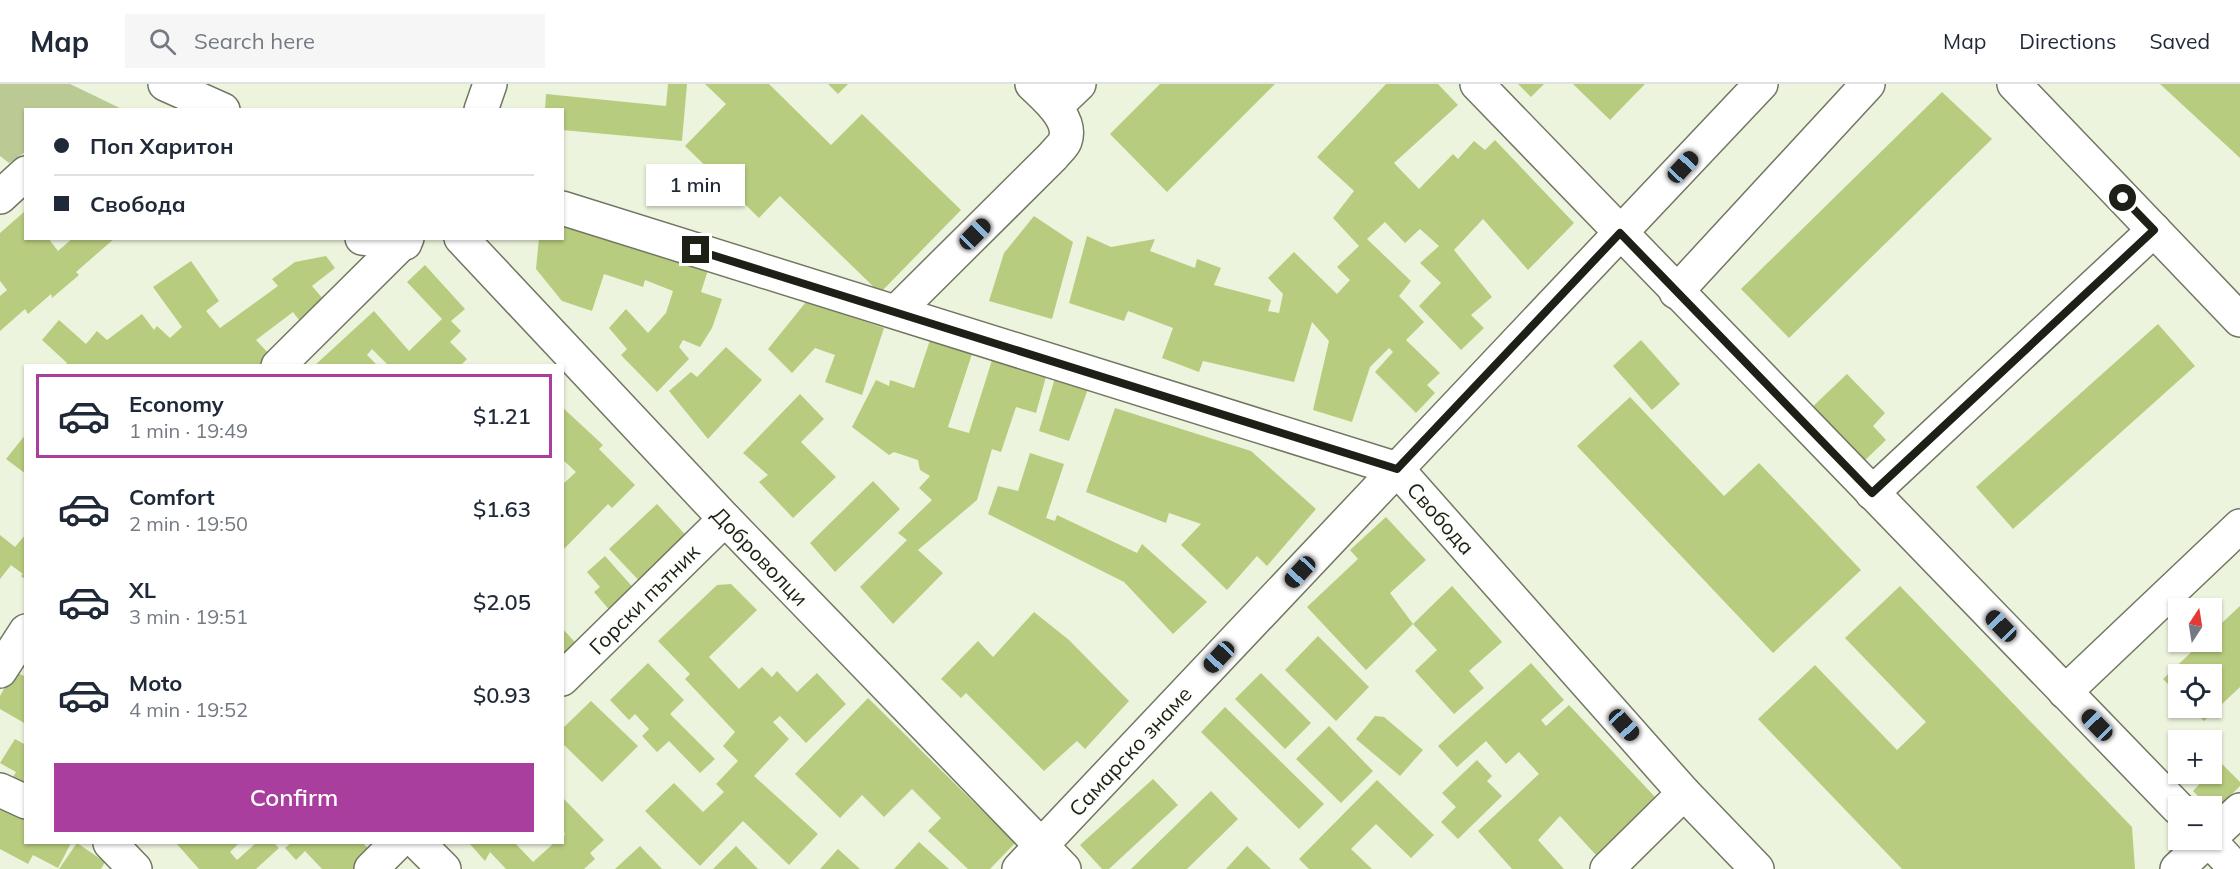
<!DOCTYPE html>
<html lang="en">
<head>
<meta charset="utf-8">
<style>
	:root { --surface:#fff; --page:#f6f6f7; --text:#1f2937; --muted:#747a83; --line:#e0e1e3; --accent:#a93e9f }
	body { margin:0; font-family:Mulish,sans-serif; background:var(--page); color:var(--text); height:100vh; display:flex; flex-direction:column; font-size:22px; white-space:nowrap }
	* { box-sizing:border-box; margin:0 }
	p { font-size:20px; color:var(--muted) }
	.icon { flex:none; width:33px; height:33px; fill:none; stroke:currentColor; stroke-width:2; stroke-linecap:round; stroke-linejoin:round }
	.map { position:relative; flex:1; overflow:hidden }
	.panel { position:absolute; left:24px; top:280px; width:540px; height:480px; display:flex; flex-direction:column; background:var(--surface); border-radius:0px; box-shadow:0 2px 4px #0004 }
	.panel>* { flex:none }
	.top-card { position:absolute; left:24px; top:24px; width:540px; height:132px; border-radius:0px; box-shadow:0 2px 4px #0004; display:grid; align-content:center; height:132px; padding:0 30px; background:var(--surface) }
	.needle { width:39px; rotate:12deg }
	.tools { position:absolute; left:2168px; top:514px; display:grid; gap:12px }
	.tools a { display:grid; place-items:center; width:54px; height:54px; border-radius:0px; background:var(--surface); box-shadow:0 2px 4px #0004; font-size:30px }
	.end { position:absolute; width:27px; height:27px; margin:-14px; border:8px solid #1d2017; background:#fff; box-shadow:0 0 0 3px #fff }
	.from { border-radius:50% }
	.bubble { position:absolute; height:42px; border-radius:0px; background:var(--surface); box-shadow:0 2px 4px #0004; font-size:20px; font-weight:600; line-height:42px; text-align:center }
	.car { position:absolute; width:18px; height:36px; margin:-18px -9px; border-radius:8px; box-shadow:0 0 4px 2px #0007; background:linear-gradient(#222 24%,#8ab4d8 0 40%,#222 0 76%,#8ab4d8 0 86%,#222 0) }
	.top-card b { display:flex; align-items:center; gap:21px; height:57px; font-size:22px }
	.top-card b+b { border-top:2px solid var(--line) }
	.top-card i { width:15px; height:15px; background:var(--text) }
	ul { padding:10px 0 0; list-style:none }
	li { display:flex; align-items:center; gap:18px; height:84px; margin:0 12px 9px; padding:0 18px; border:3px solid transparent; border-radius:0px }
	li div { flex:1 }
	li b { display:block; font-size:22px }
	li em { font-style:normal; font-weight:600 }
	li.active { border-color:var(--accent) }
	li>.icon { width:54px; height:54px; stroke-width:1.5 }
	.action { display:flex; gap:12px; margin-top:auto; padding:12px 30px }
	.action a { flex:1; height:69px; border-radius:0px; background:var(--accent); color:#fff; font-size:24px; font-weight:600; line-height:69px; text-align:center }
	header { display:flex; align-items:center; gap:36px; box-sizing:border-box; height:84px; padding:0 30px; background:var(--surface); border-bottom:2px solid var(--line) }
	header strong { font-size:28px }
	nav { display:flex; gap:33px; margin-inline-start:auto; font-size:21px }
	.search { width:420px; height:54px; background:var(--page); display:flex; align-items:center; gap:15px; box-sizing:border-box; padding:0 21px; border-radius:0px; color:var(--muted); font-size:22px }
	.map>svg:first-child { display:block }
</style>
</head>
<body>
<header>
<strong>Map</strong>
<div class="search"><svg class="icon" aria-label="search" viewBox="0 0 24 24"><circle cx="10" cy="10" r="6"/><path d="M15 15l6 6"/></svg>Search here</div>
<nav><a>Map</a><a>Directions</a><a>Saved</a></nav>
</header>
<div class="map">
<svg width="2240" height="785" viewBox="0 0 2240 785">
	<rect width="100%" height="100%" fill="#edf4dd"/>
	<path fill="#bbca95" d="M0 0H70L122 25 26 26 25 68 9 79 0 72Z"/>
	<g fill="#b8cc7f">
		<path d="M668 0H687L682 57 562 46V26H545L546 10 666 22Z"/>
		<path d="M705 0H769L831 61 862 30 961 126 880 209 780 112 759 134 685 62 726 20Z"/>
		<path d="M828 0H848L838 10Z"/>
		<path d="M1160 0H1275L1167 108 1110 50Z"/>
		<path d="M1386 0H1438L1458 21 1394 79 1419 105 1453 70 1458 75 1474 57 1485 66 1495 56 1574 139 1528 186 1483 135 1454 166 1492 213 1471 231 1484 244 1461 266 1419 222 1441 199 1420 179 1439 162 1420 145 1405 159 1385 138 1367 155 1411 197 1399 212 1424 238 1406 256 1440 289 1427 301 1435 309 1416 329 1375 288 1393 268 1389 264 1370 283 1352 338 1313 326 1329 257 1312 238 1294 298 1203 277 1199 288 1162 274 1173 244 1128 227 1124 237 1069 219 1087 152 1111 163 1155 155 1150 167 1195 184 1197 175 1221 184 1214 201 1271 216 1268 227 1279 229 1283 210 1268 194 1294 168 1337 210 1350 196 1337 183 1359 162 1333 134 1354 107 1317 73Z"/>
		<path d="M1518 0H1544L1531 13Z"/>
		<path d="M1573 0H1645L1610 36Z"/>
		<path d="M2160 0H2240V74Z"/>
		<path d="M1942 8 1992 55 1789 254 1741 205Z"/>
		<path d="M24 128 26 154H48L58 167 73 154H115L76 188 79 191 52 214 51 210 28 230 25 225 0 247V212L7 206 0 197V149Z"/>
		<path d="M1034 132 1073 158 1052 235 989 217 1004 169Z"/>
		<path d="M562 140 708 186 701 208 722 215 712 244 700 263 683 256 679 263 689 275 657 308 621 271 627 265 609 244 626 225 648 249 666 229 673 207 645 196 643 203 604 190 592 227 562 217 536 185 539 154H562Z"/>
		<path d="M326 172 335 184 312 202 324 216 299 236 293 228 256 256 271 272 258 282H65L67 279 42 256 59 236 86 260 97 247 107 256 142 230 154 246 157 242 170 254 182 243 153 203 191 177 219 217 206 227 220 244 278 202 272 195 295 178Z"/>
		<path d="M425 181 465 225 451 237 461 247 450 258 467 275 460 282H389L372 265 367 271 378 282H314L374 227 409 267 442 235 407 198Z"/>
		<path d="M806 218 884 244 862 311 825 298 835 271 815 264 792 289 768 265Z"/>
		<path d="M2158 240 2195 282 2013 445 1976 403Z"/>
		<path d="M930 256 973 267 948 343 969 349 993 273 1047 289 1036 329 1016 323 1001 368 992 365 977 416 918 466 943 489 893 540 860 503 907 456 898 449 932 416 919 404 930 392 920 386 918 376 894 368 889 371 852 343 876 296 889 302 890 296 914 304Z"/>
		<path d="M1641 256 1680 300 1652 326 1613 282Z"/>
		<path d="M726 263 762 296 708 355 669 307 691 288 697 293Z"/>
		<path d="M1847 290 1885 329 1873 342 1886 356 1859 382 1807 328Z"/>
		<path d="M1055 294 1088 305 1069 357 1039 347Z"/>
		<path d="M800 310 824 335 801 358 836 393 793 434 759 398 768 391 743 369Z"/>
		<path d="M1630 313 1724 412 1759 379 1861 486 1773 569 1577 362Z"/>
		<path d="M562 323 603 361 599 365 635 401 612 424 608 420 562 467V401L576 388 562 375Z"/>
		<path d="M1115 324 1251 367 1316 425 1267 482 1257 472 1227 506 1181 461 1201 440 1169 429 1166 439 1086 408Z"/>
		<path d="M26 350V390L6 375Z"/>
		<path d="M1030 369 1064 380 1046 434 1055 437 1057 431 1137 469 1142 460 1207 518 1173 550 1124 498 988 430 998 402 1018 407Z"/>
		<path d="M873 397 900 425 835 488 810 459Z"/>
		<path d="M657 420 694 460 646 504 609 465Z"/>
		<path d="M1386 433 1426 476 1390 509 1413 540 1366 586 1307 523 1358 475 1350 466Z"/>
		<path d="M26 450V496L21 492 23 490 11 481 0 495V451L15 463Z"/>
		<path d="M605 472 637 508 612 529 594 508 600 503 587 488Z"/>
		<path d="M731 500 757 526 709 573 739 605 762 583 772 593 777 587 797 608 817 589 846 620 806 659 780 632 773 638 789 655 754 692 818 750 789 781 743 737 700 782 645 727 674 699 703 728 724 708 716 700 738 677 723 662 735 648 685 595 690 590 658 557 717 501Z"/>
		<path d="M1452 502 1502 558 1469 587 1484 604 1454 630 1415 587 1437 566 1413 540Z"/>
		<path d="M1900 502 2132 743 2135 785H1902L1758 635 1815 581 1897 666 1926 638 1845 554Z"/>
		<path d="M2240 522V603L2204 637 2191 624H2211V591H2178V610L2163 595 2202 558H2211V549Z"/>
		<path d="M1034 528 1069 556 1129 617 1085 665 1077 657 1044 687 966 609 961 614 941 595 978 557 993 573Z"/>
		<path d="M562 544 583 567 562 585Z"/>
		<path d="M1318 552 1369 603 1336 637 1285 586Z"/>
		<path d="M648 579 684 616 670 630 715 675 700 689 669 657 657 668 642 652 649 645 635 630 629 636 610 616Z"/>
		<path d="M1531 579 1564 616 1541 636 1546 642 1569 621 1655 713 1596 771 1560 732 1538 756 1564 785H1512L1478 747 1539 690 1519 668 1506 680 1486 657 1457 683 1438 662Z"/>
		<path d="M14 587 26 593V640L0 625V612Z"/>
		<path d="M1261 589 1311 639 1285 665 1235 615Z"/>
		<path d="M868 614 1015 759 990 785H968L928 747 941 734 912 705 884 733 862 711 840 734 795 690Z"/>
		<path d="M591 617 638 662 602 698 562 659V645Z"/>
		<path d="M1225 623 1324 720 1299 745 1201 648Z"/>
		<path d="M1375 632 1384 633 1423 666 1400 692 1356 655Z"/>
		<path d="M1329 642 1373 687 1341 719 1296 675Z"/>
		<path d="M15 655 26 661 25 700 13 693 16 688 0 679Z"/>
		<path d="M1477 676 1492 692 1487 697 1502 712 1458 755 1441 738 1456 723 1442 709Z"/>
		<path d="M2220 678 2240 698V702L2214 728 2193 707Z"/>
		<path d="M1153 695 1178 721 1109 785H1102L1080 761Z"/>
		<path d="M1377 696 1434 751 1411 774 1376 740 1351 765 1372 785H1309L1299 775Z"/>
		<path d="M1211 707 1238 735 1187 785H1131Z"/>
		<path d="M562 713 604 756 590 769 595 775 584 785H506L490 768 485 777 469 759H515L533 778 554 759H562L565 749 562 747Z"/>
		<path d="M0 720 26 733V759H71L58 784 33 771 28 780 0 765Z"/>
		<path d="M919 758 949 785H894Z"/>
		<path d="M77 759 105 778 101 785H59Z"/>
		<path d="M176 759H239L230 768 237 776 256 759H274L279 764 256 785H199Z"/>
		<path d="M291 759H363L372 769 354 785H322L305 767 296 776 285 764Z"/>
		<path d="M640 762 662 785H615Z"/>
		<path d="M736 762 758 785H713Z"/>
		<path d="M1247 762 1271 785H1226Z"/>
		<path d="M838 765 860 785H820Z"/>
	</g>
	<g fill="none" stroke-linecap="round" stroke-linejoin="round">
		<defs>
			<g id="minor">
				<path d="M165 0 223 26"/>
				<path d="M1477 0 2178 724"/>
				<path d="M2014 0 2240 236"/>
				<path d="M1055 23 1079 0"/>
				<path d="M481 26 490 0"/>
				<path d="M0 113 26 89"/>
				<path d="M562 124 1397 385 1684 709 1757 785"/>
				<path d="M362 154 405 159"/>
				<path d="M461 154 725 435 1064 785"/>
				<path d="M1676 208 1868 0"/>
				<path d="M897 227 1053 72C1056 68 1063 62 1065 57 1073 35 1046 14 1032 0"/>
				<path d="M278 282 407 154"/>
				<path d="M1872 409 2154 146"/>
				<path d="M0 587 26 547"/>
				<path d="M562 595 725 435"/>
				<path d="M2065 608 2240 442"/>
				<path d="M0 706 26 718"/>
				<path d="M2211 753 2240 726"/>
				<path d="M2209 756 2236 785"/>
				<path d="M110 759 135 785"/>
				<path d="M418 759 444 785"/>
				<path d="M371 785 397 759"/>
				<path d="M1019 785 1761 0"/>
				<path d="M1607 785 1684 709"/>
				<path d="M2177 785 2208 756"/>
			</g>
		</defs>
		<use href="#minor" stroke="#717762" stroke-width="36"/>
		<use href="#minor" stroke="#fff" stroke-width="33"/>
	</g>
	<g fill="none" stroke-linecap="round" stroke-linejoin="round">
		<path stroke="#1d2017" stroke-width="8" d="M696 166 1397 385 1620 149 1872 409 2154 146 2123 114"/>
	</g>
	<g text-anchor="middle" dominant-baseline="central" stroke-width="4.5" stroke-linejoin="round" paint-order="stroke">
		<g font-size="21" fill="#1d2017" stroke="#fdfffa">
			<text transform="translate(1441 434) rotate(48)">Свобода</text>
			<text transform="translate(760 472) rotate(46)">Доброволци</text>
			<text transform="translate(644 515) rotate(-45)">Горски пътник</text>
			<text transform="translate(1130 667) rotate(-47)">Самарско знаме</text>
		</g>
	</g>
</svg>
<div class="tools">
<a><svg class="needle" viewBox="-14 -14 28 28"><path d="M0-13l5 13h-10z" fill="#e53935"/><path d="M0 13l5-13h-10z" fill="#747a83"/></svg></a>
<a><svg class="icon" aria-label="locate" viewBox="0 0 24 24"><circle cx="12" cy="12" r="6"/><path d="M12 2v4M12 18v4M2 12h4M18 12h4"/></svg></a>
<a>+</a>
<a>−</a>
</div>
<i class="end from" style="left:2123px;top:114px"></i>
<i class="end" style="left:696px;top:166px"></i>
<div class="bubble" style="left:646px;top:80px;width:99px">1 min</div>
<i class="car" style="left:1683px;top:83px;rotate:43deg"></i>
<i class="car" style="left:975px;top:150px;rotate:45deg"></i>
<i class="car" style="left:1300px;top:488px;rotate:223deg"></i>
<i class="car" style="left:2001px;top:542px;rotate:316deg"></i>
<i class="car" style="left:1219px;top:573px;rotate:223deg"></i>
<i class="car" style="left:1624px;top:641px;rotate:138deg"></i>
<i class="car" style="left:2097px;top:641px;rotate:316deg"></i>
<div class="top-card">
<b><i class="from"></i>Поп Харитон</b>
<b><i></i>Свобода</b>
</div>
<section class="panel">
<ul>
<li class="active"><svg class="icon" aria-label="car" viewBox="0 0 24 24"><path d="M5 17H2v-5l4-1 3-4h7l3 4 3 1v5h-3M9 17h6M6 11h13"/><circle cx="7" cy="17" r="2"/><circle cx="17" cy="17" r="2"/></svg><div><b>Economy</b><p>1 min · 19:49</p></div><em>$1.21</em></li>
<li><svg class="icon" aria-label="car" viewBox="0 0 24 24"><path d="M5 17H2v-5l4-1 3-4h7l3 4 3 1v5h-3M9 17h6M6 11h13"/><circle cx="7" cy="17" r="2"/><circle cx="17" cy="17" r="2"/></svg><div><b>Comfort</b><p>2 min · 19:50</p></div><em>$1.63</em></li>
<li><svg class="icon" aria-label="car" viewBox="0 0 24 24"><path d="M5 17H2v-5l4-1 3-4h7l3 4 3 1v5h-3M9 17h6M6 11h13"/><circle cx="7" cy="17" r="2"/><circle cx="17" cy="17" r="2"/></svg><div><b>XL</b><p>3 min · 19:51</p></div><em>$2.05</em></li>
<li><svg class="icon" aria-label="car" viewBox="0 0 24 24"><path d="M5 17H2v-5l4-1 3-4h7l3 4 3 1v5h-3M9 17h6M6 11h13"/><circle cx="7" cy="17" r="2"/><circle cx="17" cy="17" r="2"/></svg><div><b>Moto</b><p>4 min · 19:52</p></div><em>$0.93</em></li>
</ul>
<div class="action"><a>Confirm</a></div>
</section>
</div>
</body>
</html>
